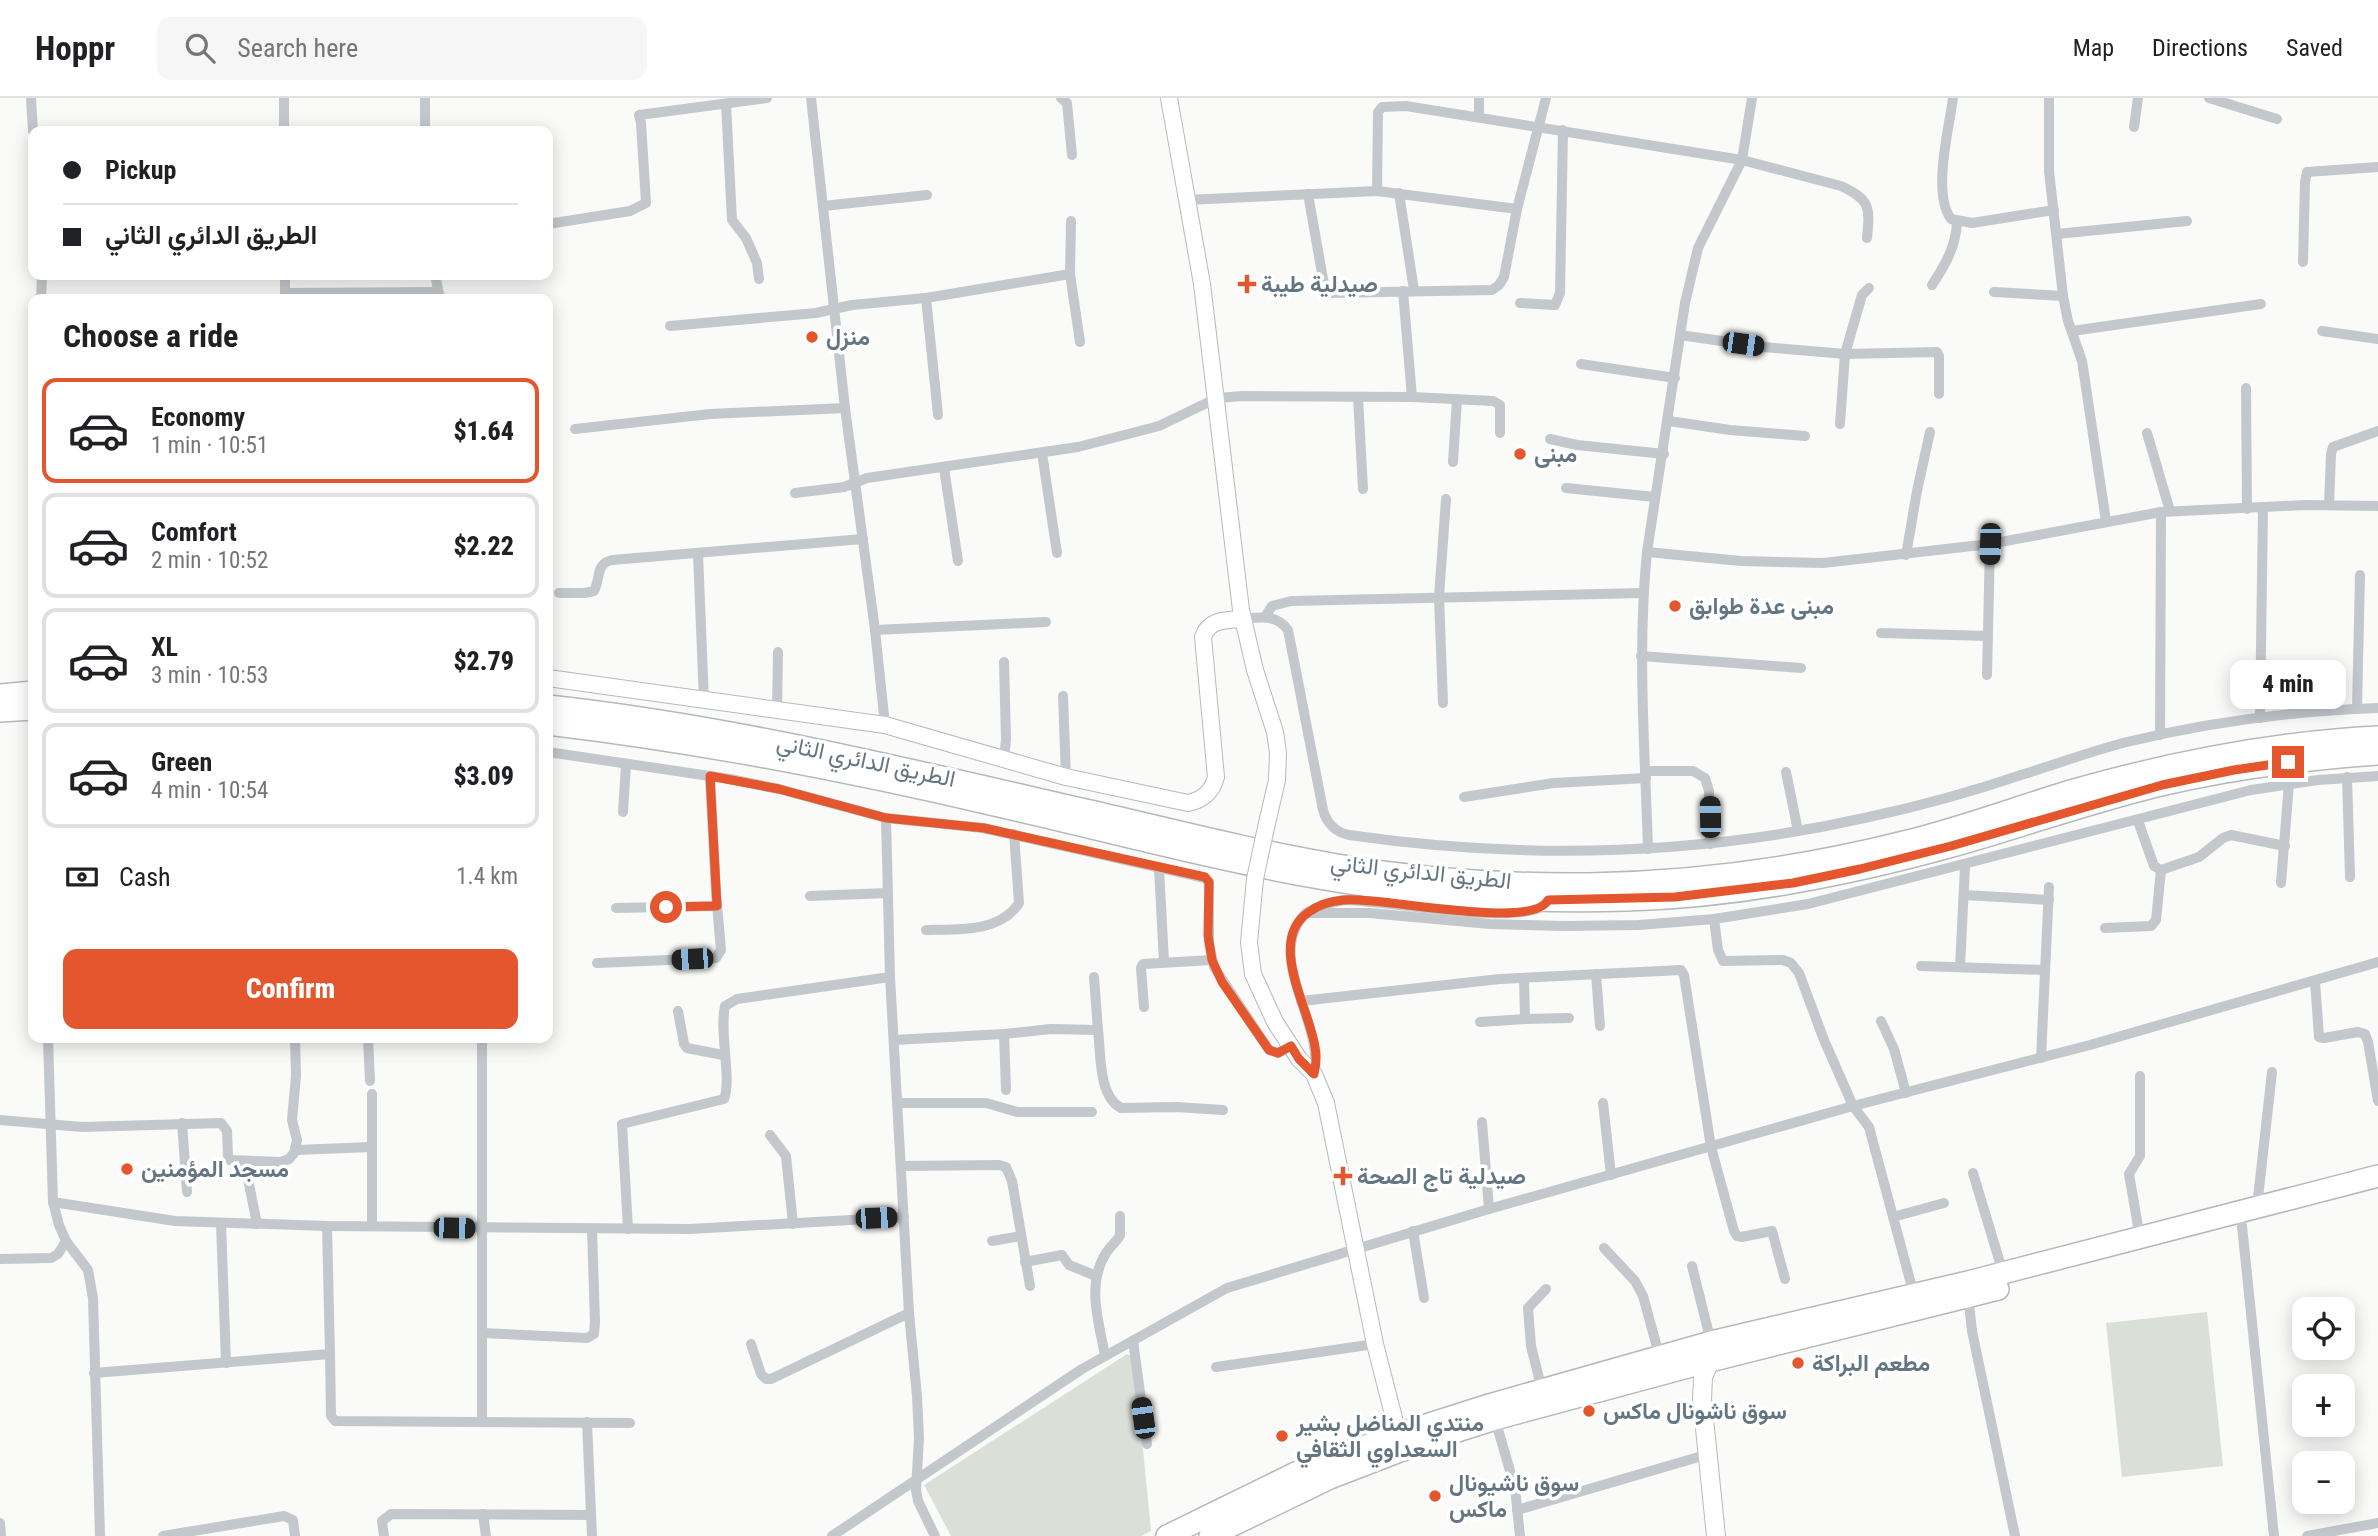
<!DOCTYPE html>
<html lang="en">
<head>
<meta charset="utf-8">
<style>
	:root { --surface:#fff; --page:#f6f6f6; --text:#202124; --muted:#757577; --line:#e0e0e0; --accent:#e4572e }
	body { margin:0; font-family:"Roboto Condensed",Vazirmatn,sans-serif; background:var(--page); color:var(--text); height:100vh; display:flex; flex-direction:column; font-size:26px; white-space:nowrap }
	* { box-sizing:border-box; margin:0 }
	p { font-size:23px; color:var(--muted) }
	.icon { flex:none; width:38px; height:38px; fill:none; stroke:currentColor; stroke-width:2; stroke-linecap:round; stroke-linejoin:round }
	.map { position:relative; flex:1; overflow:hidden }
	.side { position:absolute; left:28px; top:196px; width:525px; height:749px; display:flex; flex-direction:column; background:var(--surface); border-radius:14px; box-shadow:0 4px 18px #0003 }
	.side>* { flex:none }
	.top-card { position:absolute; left:28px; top:28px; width:525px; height:154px; border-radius:14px; box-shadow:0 4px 18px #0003; display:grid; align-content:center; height:154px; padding:0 35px; background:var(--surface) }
	.buttons { position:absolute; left:2292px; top:1199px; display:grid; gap:14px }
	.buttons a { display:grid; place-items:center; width:63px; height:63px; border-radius:14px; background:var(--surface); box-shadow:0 4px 18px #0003; font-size:35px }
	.end { position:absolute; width:32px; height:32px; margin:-16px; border:9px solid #e4572e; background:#fff; box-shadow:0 0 0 4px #fff }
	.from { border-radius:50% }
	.bubble { position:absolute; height:49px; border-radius:14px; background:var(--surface); box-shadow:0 4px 18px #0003; font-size:23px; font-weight:800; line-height:49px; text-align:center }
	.car { position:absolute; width:21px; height:42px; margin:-21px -10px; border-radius:9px; box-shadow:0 0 5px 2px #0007; background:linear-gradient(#222 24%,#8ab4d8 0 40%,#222 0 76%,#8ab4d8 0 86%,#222 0) }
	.top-card b { display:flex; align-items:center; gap:24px; height:66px; font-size:26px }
	.top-card b+b { border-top:2px solid var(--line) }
	.top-card i { width:18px; height:18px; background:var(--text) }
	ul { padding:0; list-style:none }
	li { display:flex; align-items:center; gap:21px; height:105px; margin:0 14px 10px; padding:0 21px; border:4px solid var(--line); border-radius:14px }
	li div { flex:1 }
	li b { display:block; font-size:26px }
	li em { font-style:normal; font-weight:800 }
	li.active { border-color:var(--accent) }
	li>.icon { width:63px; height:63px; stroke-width:1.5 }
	h2 { padding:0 35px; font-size:32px; line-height:84px }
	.pay { display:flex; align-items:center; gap:18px; height:77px; padding:0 35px; font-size:26px }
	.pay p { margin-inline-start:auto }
	.primary-button { display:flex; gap:14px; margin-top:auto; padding:14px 35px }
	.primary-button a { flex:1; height:80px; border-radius:14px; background:var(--accent); color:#fff; font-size:28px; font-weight:800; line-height:80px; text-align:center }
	header { display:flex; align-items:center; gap:42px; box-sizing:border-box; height:98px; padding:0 35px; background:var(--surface); border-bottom:2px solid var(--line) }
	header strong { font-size:33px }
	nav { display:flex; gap:38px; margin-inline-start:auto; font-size:24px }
	.search { width:490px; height:63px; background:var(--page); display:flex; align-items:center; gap:18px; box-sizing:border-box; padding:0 24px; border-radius:14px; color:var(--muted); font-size:26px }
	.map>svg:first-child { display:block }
</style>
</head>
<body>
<header>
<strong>Hoppr</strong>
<div class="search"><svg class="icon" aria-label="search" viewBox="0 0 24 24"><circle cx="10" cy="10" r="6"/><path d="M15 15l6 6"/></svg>Search here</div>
<nav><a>Map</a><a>Directions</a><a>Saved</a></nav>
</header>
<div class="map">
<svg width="2378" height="1438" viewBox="0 0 2378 1438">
	<rect width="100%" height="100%" fill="#fafaf8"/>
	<g fill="#dadfd7">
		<path d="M2207 1214 2223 1368 2122 1379 2106 1225Z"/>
		<path d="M1127 1256 1134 1260 1151 1433 1141 1438H951L924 1387Z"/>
	</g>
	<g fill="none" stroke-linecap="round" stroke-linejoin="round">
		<defs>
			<g id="secondary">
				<path d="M1169 0 1202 186 1241 512 1255 572 1275 634 1278 655 1277 682 1265 734"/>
				<path d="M548 580 885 627 1066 679 1188 705C1203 702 1212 694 1216 679L1203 539C1209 521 1227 522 1243 521"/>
				<path d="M1255 781 1249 844 1253 876 1275 924 1299 961 1314 976 1326 1005 1375 1246 1398 1336"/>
			</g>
			<path id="primary" d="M1710 1263 1703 1279 1702 1301 1716 1438"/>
			<g id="highway">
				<path d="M0 597 33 594"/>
				<path d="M548 608C732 628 910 672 1090 713 1172 732 1254 753 1337 767 1420 781 1505 787 1589 786 1695 784 1801 770 1904 744 1962 730 2017 709 2074 692 2173 664 2275 644 2378 639"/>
				<path d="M0 613 33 611"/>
				<path d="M548 626C700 644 850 673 999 708 1105 732 1211 761 1319 780 1420 798 1523 805 1627 802 1736 799 1844 778 1949 749 2021 729 2092 703 2165 686 2235 670 2306 661 2378 656"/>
				<path d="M1167 1438 1310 1368 1398 1336 1489 1307 1711 1244 1968 1184 2378 1078"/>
				<path d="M1210 1438 1330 1380 1426 1343 1495 1321 1710 1263 1998 1191"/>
			</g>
		</defs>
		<use href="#secondary" stroke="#b3babf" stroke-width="18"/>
		<use href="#primary" stroke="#b5babe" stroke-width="20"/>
		<use href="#highway" stroke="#b4b9bd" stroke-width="24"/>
		<g stroke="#c3c8cc" stroke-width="10">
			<path d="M31 0 33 33"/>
			<path d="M284 0V33"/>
			<path d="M425 0V33"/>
			<path d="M811 0 845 310 875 532 885 627"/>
			<path d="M1061 0 1067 5 1072 57"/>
			<path d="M1953 0C1949 31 1932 95 1951 121L1972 125 2054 112"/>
			<path d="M2049 0V73L2063 198 2068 223 2082 263 2106 423"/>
			<path d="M2209 0 2277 21"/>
			<path d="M726 6 732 122 746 140 757 165 759 181"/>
			<path d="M1479 19V0"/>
			<path d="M2134 29 2138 0"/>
			<path d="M1377 93 1378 14 1382 9 1406 8 1742 62 1841 88C1871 102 1870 110 1867 140"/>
			<path d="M1399 95 1414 192"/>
			<path d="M1308 96 1323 181 1327 193 1330 195 1492 192 1499 187 1504 179 1517 111 1546 0"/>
			<path d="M1186 102 1377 93 1517 111"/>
			<path d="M823 108 927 97"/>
			<path d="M1071 123 1070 176 1080 244"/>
			<path d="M548 126 630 113 646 105 641 25 639 17 767 0"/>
			<path d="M2057 136 2187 123"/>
			<path d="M2303 164 2305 84 2307 74 2378 69"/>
			<path d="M435 177 440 201"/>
			<path d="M1932 187C1945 167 1956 149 1957 124"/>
			<path d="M1403 193 1412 299"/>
			<path d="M1994 194 2063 198"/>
			<path d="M285 195 438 194"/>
			<path d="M926 200 938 317"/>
			<path d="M41 201 42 177"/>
			<path d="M285 201V177"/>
			<path d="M1520 205 1555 207 1560 195 1563 32"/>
			<path d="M670 228 816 215 852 207 926 200 1070 176"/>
			<path d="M2072 233 2261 206"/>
			<path d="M2322 233 2378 241"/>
			<path d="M1680 237 1763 249 1845 256 1937 254 1939 258V296"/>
			<path d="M1581 266 1675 280"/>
			<path d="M2246 290 2247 411"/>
			<path d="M1358 299 1363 391"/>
			<path d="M1669 323 1730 332 1805 338"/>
			<path d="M1840 326 1845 256 1862 197 1869 190"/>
			<path d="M575 331 710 316 845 310"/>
			<path d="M2147 335 2170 413"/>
			<path d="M1550 341 1577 347 1664 356"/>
			<path d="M1042 355 1057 455"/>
			<path d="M1453 364 1457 301"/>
			<path d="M944 370 958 463"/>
			<path d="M1566 390 1655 399"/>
			<path d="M795 395 844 389 867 380 1078 349 1159 328 1217 300 1243 298 1412 299 1493 303 1500 307V335"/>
			<path d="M2329 407 2331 356 2333 349 2378 333"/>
			<path d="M1647 454 1741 463 1823 465 1990 446 2161 414 2306 407 2378 408"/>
			<path d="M698 456 704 603"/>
			<path d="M1906 457 1917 393 1930 334"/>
			<path d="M559 495H585L594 493C601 480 595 466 612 462L863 441"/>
			<path d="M1265 519 1272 508 1291 503 1643 495"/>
			<path d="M1243 521C1261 519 1276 516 1288 532L1323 712C1327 726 1335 734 1349 737 1523 762 1697 758 1869 719 1920 708 1971 694 2021 677 2057 666 2091 653 2127 644 2209 624 2294 613 2378 610"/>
			<path d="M875 532 1046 524"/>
			<path d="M1881 535 1988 538"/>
			<path d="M1641 558 1801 570"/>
			<path d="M1987 577 1990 446"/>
			<path d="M1063 598 1066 679"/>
			<path d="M1443 605 1439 499 1446 401"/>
			<path d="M2357 611 2360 477"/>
			<path d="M777 613 778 554"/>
			<path d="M2260 620 2263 410"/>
			<path d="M2160 637 2161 414"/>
			<path d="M548 654 730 681 779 691 886 720 983 730 1205 780 1209 784V845L1214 869 1269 952 1278 955 1291 948"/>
			<path d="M1004 662 1006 641 1004 564"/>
			<path d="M1645 673H1693L1705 680 1709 693 1710 746"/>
			<path d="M1786 674 1798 733"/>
			<path d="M2347 679 2350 779"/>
			<path d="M1464 699 1554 685 1646 680"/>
			<path d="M623 714 626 667"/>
			<path d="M886 720 890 879 909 1215 917 1298 919 1340 916 1392 918 1403 935 1438"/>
			<path d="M2138 723 2154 768 2161 772 2199 759 2223 740 2231 737 2285 748"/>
			<path d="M1648 751C1645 652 1637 553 1647 454L1685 205 1698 150 1742 62 1752 0"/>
			<path d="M1159 770 1164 864"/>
			<path d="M2281 785 2289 685"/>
			<path d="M1965 797 2049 802"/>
			<path d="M810 798 887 795"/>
			<path d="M616 810 717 808"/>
			<path d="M1308 814 1330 805 1344 802C1383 802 1521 829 1546 806"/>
			<path d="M1714 821 1718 852 1723 863 1783 862 1791 865 1799 875 1824 942 1853 1008 1869 1029 1914 1197"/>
			<path d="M2105 830 2151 828 2156 822 2161 772"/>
			<path d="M926 832C957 831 1000 835 1019 805L1014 736"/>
			<path d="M597 865 716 860 721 852 716 795 710 678"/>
			<path d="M1921 868 2045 872"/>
			<path d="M1960 869 1965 768"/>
			<path d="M1596 876 1600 928"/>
			<path d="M1524 880 1525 921 1569 920"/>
			<path d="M2315 883 2319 939 2324 940 2358 934 2365 936 2368 944 2378 1003"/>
			<path d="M1301 903 1500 881 1681 872 1684 877 1711 1049 1734 1133 1737 1138 1741 1139 1772 1133 1785 1181"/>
			<path d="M1144 909 1141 870 1143 866 1212 862"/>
			<path d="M678 913 684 946 687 950 723 957"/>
			<path d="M1881 923 1894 951 1906 995"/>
			<path d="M1480 924 1525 921"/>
			<path d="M1098 932C1101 955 1098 998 1121 1010L1176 1009 1223 1012"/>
			<path d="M1004 936 1006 992"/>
			<path d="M48 940 53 1104 59 1127 66 1143 88 1172 93 1200 100 1438"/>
			<path d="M368 940 370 983"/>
			<path d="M482 940V1323"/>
			<path d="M894 942 1004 936 1051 931 1098 932 1094 879"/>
			<path d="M2041 960 2049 789"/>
			<path d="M1314 976C1325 925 1263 859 1306 815H1369L1490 826 1565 828 1639 827 1714 821 1808 806 2251 692 2318 682 2378 678"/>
			<path d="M2140 978V1058L2129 1076 2140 1140"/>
			<path d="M372 996V1128"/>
			<path d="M898 1005H986L1017 1014H1092"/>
			<path d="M1603 1005 1611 1077"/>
			<path d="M0 1022 82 1029 221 1025 227 1033 228 1059 247 1076 257 1126"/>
			<path d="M1482 1024 1489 1111"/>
			<path d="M182 1025 187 1094"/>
			<path d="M770 1037 786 1058 793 1126"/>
			<path d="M296 1052 372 1049"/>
			<path d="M230 1062 281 1064 289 1061 294 1055 297 1042 292 1022 296 978 295 940"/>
			<path d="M901 1068 999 1067 1006 1069 1012 1083 1030 1188"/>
			<path d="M1973 1075 2003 1175"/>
			<path d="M53 1104 175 1123 327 1128 690 1131 904 1119"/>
			<path d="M2257 1109 2272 974"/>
			<path d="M1893 1119 1944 1105"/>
			<path d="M221 1125 226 1265"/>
			<path d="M2242 1128 2274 1438"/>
			<path d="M628 1131 622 1026 724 1001C732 981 719 935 725 908L737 901 890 879"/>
			<path d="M1413 1133 1424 1200"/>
			<path d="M992 1143 1021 1138"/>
			<path d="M1604 1150 1635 1183 1643 1198 1660 1260"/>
			<path d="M0 1161 51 1160 58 1156 66 1143"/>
			<path d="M1025 1164 1062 1157 1069 1167 1096 1178"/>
			<path d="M1692 1168 1711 1244"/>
			<path d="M1968 1197 1972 1233 2015 1438"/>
			<path d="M482 1235 587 1240 594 1236 595 1224 592 1131"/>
			<path d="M1133 1243 1147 1346"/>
			<path d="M751 1246 761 1276 766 1281H771L909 1215"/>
			<path d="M330 1256 331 1318 335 1323 630 1325"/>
			<path d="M1105 1258C1099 1224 1086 1187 1106 1155 1110 1148 1116 1145 1120 1137V1118"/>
			<path d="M1216 1269 1375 1246"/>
			<path d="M94 1275 330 1256 327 1128"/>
			<path d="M1542 1292 1531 1248 1528 1210 1546 1191"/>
			<path d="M1495 1321 1515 1390 1520 1438"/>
			<path d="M587 1324 592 1438"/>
			<path d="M1517 1412 1709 1356"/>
			<path d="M483 1416 486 1438"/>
			<path d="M0 1425 1 1438"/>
			<path d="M163 1438 284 1418 293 1422 295 1438"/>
			<path d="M384 1438 382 1423 391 1416 590 1417"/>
			<path d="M832 1438 1082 1271 1227 1190 1489 1111 1853 1008 2090 947 2378 864"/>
			<path d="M2307 1438 2378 1425"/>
		</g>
		<use href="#secondary" stroke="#fff" stroke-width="16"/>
		<use href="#primary" stroke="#fff" stroke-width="18"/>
		<use href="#highway" stroke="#fff" stroke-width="21"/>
		<defs>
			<path id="secondary-bridge" d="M1255 781 1265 734"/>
		</defs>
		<use href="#secondary-bridge" stroke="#b3babf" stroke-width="18" stroke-linecap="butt"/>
		<use href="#secondary-bridge" stroke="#fff" stroke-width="16"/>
	</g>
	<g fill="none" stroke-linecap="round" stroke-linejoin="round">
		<path stroke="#e4572e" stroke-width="9" d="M666 809 717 808 710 678 779 691 886 720 984 730 1205 779 1209 784 1208 837 1212 862 1222 884 1269 952 1278 955 1291 948 1299 961 1314 976C1316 967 1317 958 1315 949 1310 912 1266 842 1309 814 1318 807 1332 803 1344 802 1380 798 1532 833 1548 802L1675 799 1793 785 1860 771 1951 748 2162 687 2234 672 2288 664"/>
	</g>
	<g fill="#e4572e" stroke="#fff" stroke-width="2.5">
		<path d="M1243.5 175.5h7v7h7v7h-7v7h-7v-7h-7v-7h7z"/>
		<circle cx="812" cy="239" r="7"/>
		<circle cx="1520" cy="356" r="7"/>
		<circle cx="1675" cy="508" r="7"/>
		<circle cx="127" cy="1071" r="7"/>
		<path d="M1339.5 1067.5h7v7h7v7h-7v7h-7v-7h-7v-7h7z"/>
		<circle cx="1798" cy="1265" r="7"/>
		<circle cx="1589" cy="1313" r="7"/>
		<circle cx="1282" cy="1338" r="7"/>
		<circle cx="1435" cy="1398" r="7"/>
	</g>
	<g text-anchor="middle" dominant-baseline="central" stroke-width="7" stroke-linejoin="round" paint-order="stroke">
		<g font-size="23" font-weight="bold" fill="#657683" stroke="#fff" text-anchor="start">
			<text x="1261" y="186">صيدلية طيبة</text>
			<text x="826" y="239">منزل</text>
			<text x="1534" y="356">مبنى</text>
			<text x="1689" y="508">مبنى عدة طوابق</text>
			<text x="141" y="1071">مسجد المؤمنين</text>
			<text x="1357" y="1078">صيدلية تاج الصحة</text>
			<text x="1812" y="1265">مطعم البراكة</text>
			<text x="1603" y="1313">سوق ناشونال ماكس</text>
			<text x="1296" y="1325">منتدي المناضل بشير<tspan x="1296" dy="26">السعداوي الثقافي</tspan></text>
			<text x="1449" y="1385">سوق ناشيونال<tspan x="1449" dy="26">ماكس</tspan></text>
		</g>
		<g font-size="23" fill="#657683" stroke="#fff">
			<text transform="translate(866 663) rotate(12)">الطريق الدائري الثاني</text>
			<text transform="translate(1421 774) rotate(6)">الطريق الدائري الثاني</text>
		</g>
	</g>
</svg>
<div class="buttons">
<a><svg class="icon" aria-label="locate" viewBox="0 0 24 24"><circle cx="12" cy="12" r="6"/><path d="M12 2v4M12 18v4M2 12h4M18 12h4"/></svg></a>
<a>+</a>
<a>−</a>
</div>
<i class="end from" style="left:666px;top:809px"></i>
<i class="end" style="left:2288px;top:664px"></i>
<div class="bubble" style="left:2230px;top:562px;width:116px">4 min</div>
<i class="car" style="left:1743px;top:246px;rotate:98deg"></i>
<i class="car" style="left:1990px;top:446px;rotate:182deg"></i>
<i class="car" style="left:1710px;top:719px;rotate:359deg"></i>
<i class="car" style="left:692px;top:861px;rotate:267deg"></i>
<i class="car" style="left:876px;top:1120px;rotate:88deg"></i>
<i class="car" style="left:454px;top:1130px;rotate:91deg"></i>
<i class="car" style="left:1143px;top:1320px;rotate:352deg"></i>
<div class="top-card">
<b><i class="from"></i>Pickup</b>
<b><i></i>الطريق الدائري الثاني</b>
</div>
<section class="side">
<h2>Choose a ride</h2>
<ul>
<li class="active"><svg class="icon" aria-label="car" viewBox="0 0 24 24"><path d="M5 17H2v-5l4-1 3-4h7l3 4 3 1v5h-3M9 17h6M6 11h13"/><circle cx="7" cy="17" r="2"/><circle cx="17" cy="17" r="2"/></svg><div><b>Economy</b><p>1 min · 10:51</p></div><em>$1.64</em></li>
<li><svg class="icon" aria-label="car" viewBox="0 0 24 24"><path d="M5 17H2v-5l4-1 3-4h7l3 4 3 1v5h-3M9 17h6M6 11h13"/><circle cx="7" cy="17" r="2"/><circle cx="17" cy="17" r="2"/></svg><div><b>Comfort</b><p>2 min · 10:52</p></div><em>$2.22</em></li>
<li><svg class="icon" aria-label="car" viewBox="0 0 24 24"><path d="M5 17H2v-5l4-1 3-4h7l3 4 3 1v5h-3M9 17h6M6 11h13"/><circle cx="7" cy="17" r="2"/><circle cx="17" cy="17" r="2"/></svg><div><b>XL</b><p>3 min · 10:53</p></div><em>$2.79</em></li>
<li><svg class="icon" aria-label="car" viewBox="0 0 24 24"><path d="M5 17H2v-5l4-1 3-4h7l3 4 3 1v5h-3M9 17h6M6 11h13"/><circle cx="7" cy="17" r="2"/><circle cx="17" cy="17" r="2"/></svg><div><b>Green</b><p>4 min · 10:54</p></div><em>$3.09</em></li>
</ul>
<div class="pay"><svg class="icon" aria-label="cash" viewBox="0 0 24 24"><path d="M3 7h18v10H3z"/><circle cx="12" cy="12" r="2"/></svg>Cash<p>1.4 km</p></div>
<div class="primary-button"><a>Confirm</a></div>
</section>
</div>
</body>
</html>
